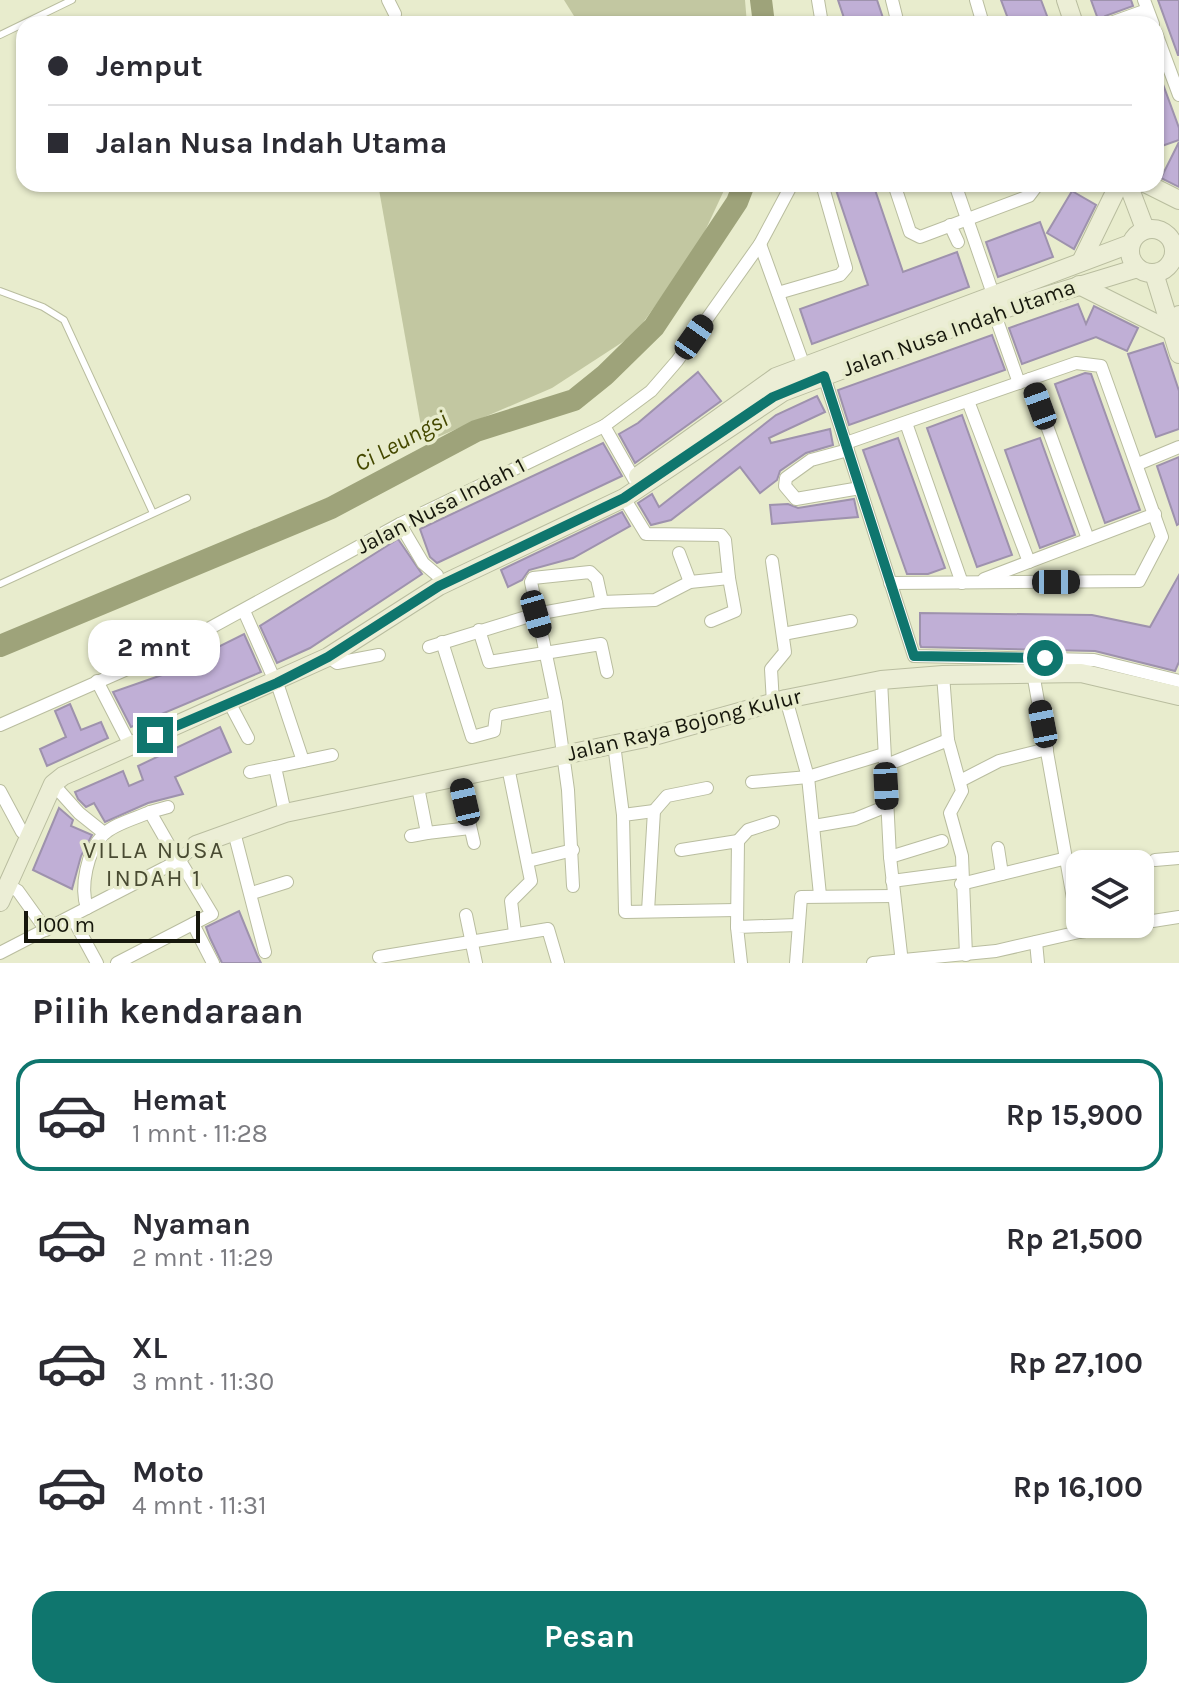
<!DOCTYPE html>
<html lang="id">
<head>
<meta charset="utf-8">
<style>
	:root { --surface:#fff; --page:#f2f2f3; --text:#2b2b33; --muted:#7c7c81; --line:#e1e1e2; --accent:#0f766e }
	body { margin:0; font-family:Karla,sans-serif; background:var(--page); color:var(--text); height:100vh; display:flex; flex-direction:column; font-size:30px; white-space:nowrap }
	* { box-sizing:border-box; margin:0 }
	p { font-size:26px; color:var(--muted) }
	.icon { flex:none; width:44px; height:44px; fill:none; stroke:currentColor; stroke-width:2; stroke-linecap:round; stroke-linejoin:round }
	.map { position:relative; height:963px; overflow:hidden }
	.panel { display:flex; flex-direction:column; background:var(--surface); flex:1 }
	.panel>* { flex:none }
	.top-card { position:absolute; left:16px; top:16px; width:1148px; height:176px; border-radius:24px; box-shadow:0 2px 6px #0004; display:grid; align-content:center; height:176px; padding:0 32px; background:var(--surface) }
	.tools { position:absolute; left:1066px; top:850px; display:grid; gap:16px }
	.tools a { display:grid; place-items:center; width:88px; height:88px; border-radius:16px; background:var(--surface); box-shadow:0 2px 6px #0004; font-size:40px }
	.scale { position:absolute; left:24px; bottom:20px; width:176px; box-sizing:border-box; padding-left:8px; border:4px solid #16170c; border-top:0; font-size:22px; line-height:28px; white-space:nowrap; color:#16170c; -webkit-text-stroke:6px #e8eccd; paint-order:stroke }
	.end { position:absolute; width:36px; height:36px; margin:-18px; border:10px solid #0f766e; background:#fff; box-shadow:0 0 0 4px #fff }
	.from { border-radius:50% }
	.bubble { position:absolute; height:56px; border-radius:24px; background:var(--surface); box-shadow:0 2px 6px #0004; font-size:26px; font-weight:700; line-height:56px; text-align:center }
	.car { position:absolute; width:24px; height:48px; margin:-24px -12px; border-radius:10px; box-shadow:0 0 6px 2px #0007; background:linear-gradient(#222 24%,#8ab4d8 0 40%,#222 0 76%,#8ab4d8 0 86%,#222 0) }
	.top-card b { display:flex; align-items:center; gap:28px; height:76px; font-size:30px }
	.top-card b+b { border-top:2px solid var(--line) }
	.top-card i { width:20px; height:20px; background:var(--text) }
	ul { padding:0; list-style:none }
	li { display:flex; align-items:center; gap:24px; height:112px; margin:0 16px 12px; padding:0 16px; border:4px solid transparent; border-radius:24px }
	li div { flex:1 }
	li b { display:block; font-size:30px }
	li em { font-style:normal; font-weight:700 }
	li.selected { border-color:var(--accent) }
	li>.icon { width:72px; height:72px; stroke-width:1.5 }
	h2 { padding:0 32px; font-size:36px; line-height:96px }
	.cta { display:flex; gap:16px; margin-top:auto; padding:16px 32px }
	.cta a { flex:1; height:92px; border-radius:24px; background:var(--accent); color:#fff; font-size:32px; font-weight:700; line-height:92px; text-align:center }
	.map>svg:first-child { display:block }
</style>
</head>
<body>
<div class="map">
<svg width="1179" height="963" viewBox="0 0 1179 963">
	<rect width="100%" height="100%" fill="#e8eccd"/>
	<g fill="#c2c7a1">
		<path d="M564 0H745L747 24H579Z"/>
		<path d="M378 184H727L698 246 635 334 552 388 424 443Z"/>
	</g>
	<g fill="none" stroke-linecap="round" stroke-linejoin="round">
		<g stroke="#9ea37a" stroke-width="22">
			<path d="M761 0 764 24"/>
			<path d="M0 646 331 508 476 431 574 400 605 375 654 327 737 202 744 184"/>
		</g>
	</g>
	<g fill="#c0afd6" stroke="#9e92ad" stroke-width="2">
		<path d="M838 0H877L885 24H846Z"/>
		<path d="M1001 0H1041L1050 24H1010Z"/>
		<path d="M1091 0H1131L1133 6 1105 16 1099 22Z"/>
		<path d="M1158 0H1179V55H1178Z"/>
		<path d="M1157 68 1179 128V140L1156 148Z"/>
		<path d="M1179 142V187L1161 178Z"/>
		<path d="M834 184H873L903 272 957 252 969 287 812 344 800 309 868 285Z"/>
		<path d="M1072 191 1096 205 1074 249 1047 233Z"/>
		<path d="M1040 222 1053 257 998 277 986 242Z"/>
		<path d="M1078 304 1086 324 1094 306 1138 328 1127 351 1096 337 1022 364 1009 328Z"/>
		<path d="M992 335 1005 370 849 425 838 390Z"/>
		<path d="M1163 343 1179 391V429L1156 437 1128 354Z"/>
		<path d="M698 372 721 401 635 463 619 434 638 423Z"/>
		<path d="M1085 373 1091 374 1140 510 1105 523 1055 384Z"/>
		<path d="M817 396 825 412 769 438 771 443 830 429 833 445 806 453 780 471 777 480 760 493 740 467 671 520 651 525 638 503 652 494 659 507 776 415Z"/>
		<path d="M962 415 1012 555 977 567 927 428Z"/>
		<path d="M898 438 945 568 928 574H907L863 450Z"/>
		<path d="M1040 438 1075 535 1040 548 1005 450Z"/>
		<path d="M603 443 622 476 437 563 430 557 420 529Z"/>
		<path d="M1179 457V524L1177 525 1157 466Z"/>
		<path d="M854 499 858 517 772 524 770 505 788 504 798 508Z"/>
		<path d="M622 512 630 526 573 558 529 570 522 580 508 587 501 570Z"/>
		<path d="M398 539 422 574 310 648 277 663 260 626Z"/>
		<path d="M1179 575V662L1175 671 1095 651 921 647 920 644V613L1092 615 1150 627Z"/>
		<path d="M244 634 261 672 131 727 113 692 162 675Z"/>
		<path d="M70 704 81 730 101 722 108 738 47 766 40 749 66 737 55 711Z"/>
		<path d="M220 727 231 752 175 777 183 794 148 803 105 822 94 803 86 807 78 799 75 792 123 771 129 786 143 780 138 766Z"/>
		<path d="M59 808 73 820 71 826 92 835 81 856 72 889 33 870Z"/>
		<path d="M239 911 257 955 261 963H222L210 938 206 927Z"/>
	</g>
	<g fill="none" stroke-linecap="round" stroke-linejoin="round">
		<defs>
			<g id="lane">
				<path d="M0 35 72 0"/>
				<path d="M0 291 43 307 64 320 153 513"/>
				<path d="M0 584 187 498"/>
			</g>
			<g id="street">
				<path d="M388 0 395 14"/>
				<path d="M818 0 822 24"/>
				<path d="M892 0 898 24"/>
				<path d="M976 0 983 24"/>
				<path d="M1144 0 1153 24"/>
				<path d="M1108 24 1147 10"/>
				<path d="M1156 33 1179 95"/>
				<path d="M894 184 910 232 920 237 1029 196 1038 184"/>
				<path d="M955 184 993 294"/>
				<path d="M950 225 958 242"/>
				<path d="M760 244 804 366"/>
				<path d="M778 293 840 275 846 268 822 184"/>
				<path d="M994 312 1019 383"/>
				<path d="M824 376 914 656 1094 660 1179 681"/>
				<path d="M1030 379 1088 539"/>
				<path d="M968 401 1029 562"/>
				<path d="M906 423 962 583"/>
				<path d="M604 426 634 479"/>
				<path d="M846 443 1076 363 1101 366 1162 537 1139 581 890 583"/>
				<path d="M848 450 811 460 786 478 785 486 796 499 860 488"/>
				<path d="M1138 464 1179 447"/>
				<path d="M400 524 423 563 437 575"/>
				<path d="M679 553 690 582"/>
				<path d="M772 561 785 652 771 669 773 703"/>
				<path d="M984 579 1155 514"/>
				<path d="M244 611 271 672"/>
				<path d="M711 621 735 611 729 578"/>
				<path d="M479 630 489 662 601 644 607 672"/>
				<path d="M783 634 851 621"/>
				<path d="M442 642 472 737 494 731 496 715 556 703"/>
				<path d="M429 647 536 614 602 602 655 600 690 582 729 578 725 540 721 535 646 534 624 498"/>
				<path d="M328 657 337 663 379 655"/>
				<path d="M943 675 948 740"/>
				<path d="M881 680 890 857 902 963"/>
				<path d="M97 681 130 745"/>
				<path d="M277 683 303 761"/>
				<path d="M786 699 808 777 820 895"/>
				<path d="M230 704 248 738"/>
				<path d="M0 725 168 651 400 524 604 426 651 391 677 361 760 244 792 184"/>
				<path d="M614 744 623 815"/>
				<path d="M884 766 948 740 962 791 950 813 962 856 966 955"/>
				<path d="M508 767 531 881 511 901 515 933"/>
				<path d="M250 772 275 767"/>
				<path d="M459 777 474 843"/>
				<path d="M960 781 999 761 1047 749"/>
				<path d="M752 782 808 777 884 754"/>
				<path d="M53 784 79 813 104 833"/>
				<path d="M0 791 22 832"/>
				<path d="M654 811 623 815 625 912 736 910"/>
				<path d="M150 812 168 807"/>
				<path d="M285 813 275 767 332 755"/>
				<path d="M814 826 855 819 887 806"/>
				<path d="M234 832 265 952"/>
				<path d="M427 833 470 828"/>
				<path d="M411 836 427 833 418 787"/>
				<path d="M738 841 748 830 773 822"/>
				<path d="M998 848 1002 874"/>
				<path d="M681 850 738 841 737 927"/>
				<path d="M890 857 942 841"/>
				<path d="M1155 860 1179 858"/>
				<path d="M528 861 573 850"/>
				<path d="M892 881 960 872"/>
				<path d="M961 884 1067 858"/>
				<path d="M8 885 18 891 46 930"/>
				<path d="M573 886 568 790 556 703 531 582 533 578 590 572 597 579 602 602"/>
				<path d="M252 893 287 882"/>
				<path d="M87 908C80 887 87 851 103 835 113 824 137 818 150 812L178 861"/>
				<path d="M648 911 654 811 667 796 707 788"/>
				<path d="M466 915 476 963"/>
				<path d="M72 917 97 963"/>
				<path d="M1140 923 1179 917"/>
				<path d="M193 924 213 963"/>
				<path d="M1079 932 1132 924"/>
				<path d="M1036 942 1038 963"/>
				<path d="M0 953 178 861 196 845"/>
				<path d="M379 957 548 929 558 963"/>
				<path d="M117 963 212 914 179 859"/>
				<path d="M741 963 737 927 797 925"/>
				<path d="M796 963 801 897 894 896"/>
				<path d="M873 963 996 951 1079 932 1033 673"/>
			</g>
			<g id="secondary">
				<path d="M1066 0 1074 24"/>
				<path d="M1128 184 1145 229"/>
				<path d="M1147 184 1179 200"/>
				<circle cx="1152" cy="251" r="22"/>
				<path d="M1081 262 1119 184"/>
				<path d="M1154 273 1179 354"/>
				<path d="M1079 285 1171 331 1179 315"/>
				<path d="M638 476 776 377 1130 244"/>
				<path d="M196 845 285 813 650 737 786 699 881 680 943 675 1081 673 1179 696"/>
				<path d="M0 902 53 784 63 776 328 657 439 586 624 498 783 392 994 312 1138 268"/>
			</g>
		</defs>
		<use href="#lane" stroke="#b9bd9f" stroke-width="8"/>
		<use href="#street" stroke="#b9bd9f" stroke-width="14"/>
		<use href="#secondary" stroke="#b9bd9f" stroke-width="20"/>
		<use href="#lane" stroke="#fff" stroke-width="6"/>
		<use href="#street" stroke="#fff" stroke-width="12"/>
		<use href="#secondary" stroke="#eceed6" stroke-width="18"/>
	</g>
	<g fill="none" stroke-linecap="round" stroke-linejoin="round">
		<path stroke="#0f766e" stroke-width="10" d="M155 735 277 683 328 657 439 586 624 498 773 397 824 376 914 656 1045 658"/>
	</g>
	<g text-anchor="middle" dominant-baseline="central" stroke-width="7" stroke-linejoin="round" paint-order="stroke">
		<g font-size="22" fill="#16170c" stroke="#e8eccd">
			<text transform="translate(959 328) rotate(-20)">Jalan Nusa Indah Utama</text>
			<text transform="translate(441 506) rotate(-27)">Jalan Nusa Indah 1</text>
			<text transform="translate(684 725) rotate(-14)">Jalan Raya Bojong Kulur</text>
		</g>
		<g font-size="24" font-style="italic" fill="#454900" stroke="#e8eccd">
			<text transform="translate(401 441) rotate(-28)">Ci Leungsi</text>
		</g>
		<g font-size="24" letter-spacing="2" fill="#494b32" stroke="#e8eccd">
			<text x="154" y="850">VILLA NUSA<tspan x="154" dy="28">INDAH 1</tspan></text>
		</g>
	</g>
</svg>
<div class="tools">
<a><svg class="icon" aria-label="layers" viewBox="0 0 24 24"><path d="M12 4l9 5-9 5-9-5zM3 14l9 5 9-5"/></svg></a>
</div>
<div class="scale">100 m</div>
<i class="end from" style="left:1045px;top:658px"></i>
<i class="end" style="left:155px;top:735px"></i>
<div class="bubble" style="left:88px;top:620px;width:132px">2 mnt</div>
<i class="car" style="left:694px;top:337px;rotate:35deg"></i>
<i class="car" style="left:1040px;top:406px;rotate:340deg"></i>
<i class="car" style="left:1056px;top:582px;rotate:90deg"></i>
<i class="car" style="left:536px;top:614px;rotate:164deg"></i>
<i class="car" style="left:1043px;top:724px;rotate:349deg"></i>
<i class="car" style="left:886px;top:786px;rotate:177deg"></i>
<i class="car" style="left:465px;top:802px;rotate:347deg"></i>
<div class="top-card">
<b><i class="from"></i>Jemput</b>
<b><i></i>Jalan Nusa Indah Utama</b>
</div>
</div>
<section class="panel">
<h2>Pilih kendaraan</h2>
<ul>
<li class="selected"><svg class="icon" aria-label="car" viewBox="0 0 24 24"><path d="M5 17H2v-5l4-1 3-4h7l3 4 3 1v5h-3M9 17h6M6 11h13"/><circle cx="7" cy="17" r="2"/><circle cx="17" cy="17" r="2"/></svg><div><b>Hemat</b><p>1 mnt · 11:28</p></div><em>Rp 15,900</em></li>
<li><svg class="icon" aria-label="car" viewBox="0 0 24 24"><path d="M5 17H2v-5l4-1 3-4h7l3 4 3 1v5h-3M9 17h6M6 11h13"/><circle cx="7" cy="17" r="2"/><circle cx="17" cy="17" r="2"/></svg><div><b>Nyaman</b><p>2 mnt · 11:29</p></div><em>Rp 21,500</em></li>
<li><svg class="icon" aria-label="car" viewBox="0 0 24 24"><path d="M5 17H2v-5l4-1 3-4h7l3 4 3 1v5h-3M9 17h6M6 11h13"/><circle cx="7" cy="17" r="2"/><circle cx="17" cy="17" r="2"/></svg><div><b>XL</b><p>3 mnt · 11:30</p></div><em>Rp 27,100</em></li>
<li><svg class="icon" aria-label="car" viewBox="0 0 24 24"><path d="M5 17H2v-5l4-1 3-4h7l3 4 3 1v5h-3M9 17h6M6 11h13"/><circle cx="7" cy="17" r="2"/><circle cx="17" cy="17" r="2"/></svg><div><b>Moto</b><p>4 mnt · 11:31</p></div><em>Rp 16,100</em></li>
</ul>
<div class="cta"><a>Pesan</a></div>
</section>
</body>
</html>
